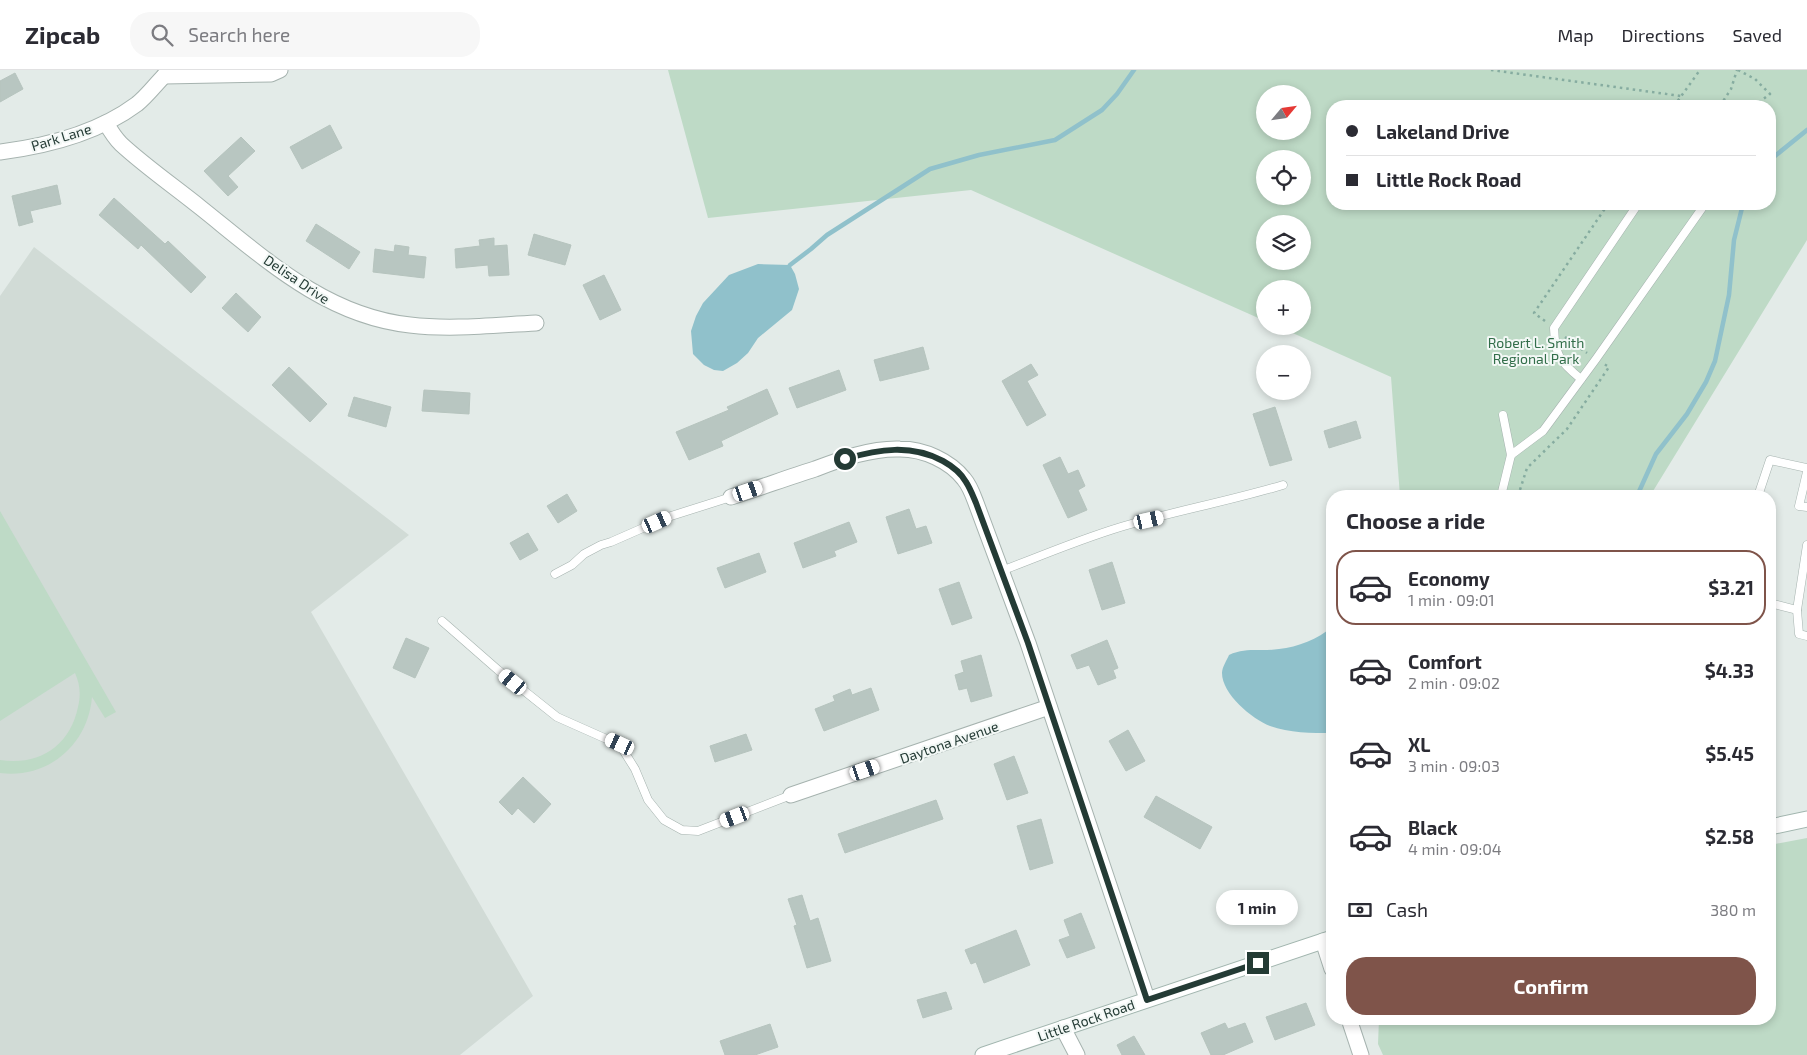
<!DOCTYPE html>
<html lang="en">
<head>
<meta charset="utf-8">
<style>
	:root { --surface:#fff; --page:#f7f7f7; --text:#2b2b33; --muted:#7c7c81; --line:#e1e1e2; --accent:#7f544a }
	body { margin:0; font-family:"Exo 2",sans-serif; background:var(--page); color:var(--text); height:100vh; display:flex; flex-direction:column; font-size:19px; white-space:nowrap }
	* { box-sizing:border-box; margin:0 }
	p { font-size:16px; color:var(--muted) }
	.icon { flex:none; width:28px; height:28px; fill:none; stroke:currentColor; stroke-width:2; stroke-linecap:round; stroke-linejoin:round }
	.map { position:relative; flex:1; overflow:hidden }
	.details { position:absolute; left:1326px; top:420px; width:450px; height:535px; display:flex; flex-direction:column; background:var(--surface); border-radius:20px; box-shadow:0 2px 8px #0003 }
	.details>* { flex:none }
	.banner { position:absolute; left:1326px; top:30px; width:450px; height:110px; border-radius:20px; box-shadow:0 2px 8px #0003; display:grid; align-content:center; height:110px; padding:0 20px; background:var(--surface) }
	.needle { width:32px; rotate:61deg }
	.controls { position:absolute; left:1256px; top:15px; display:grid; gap:10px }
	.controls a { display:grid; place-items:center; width:55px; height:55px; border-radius:50%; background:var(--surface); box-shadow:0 2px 8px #0003; font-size:25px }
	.end { position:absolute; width:22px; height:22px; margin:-11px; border:6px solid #243b35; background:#fff; box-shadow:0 0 0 2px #fff }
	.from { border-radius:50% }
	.bubble { position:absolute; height:35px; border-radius:18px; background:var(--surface); box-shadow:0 2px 8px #0003; font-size:16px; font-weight:700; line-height:35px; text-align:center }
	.car { position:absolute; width:15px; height:30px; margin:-15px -8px; border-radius:6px; box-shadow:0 0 4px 1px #0007; background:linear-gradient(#fff 24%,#345 0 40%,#fff 0 76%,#345 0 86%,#fff 0) }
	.banner b { display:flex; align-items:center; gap:18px; height:48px; font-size:19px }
	.banner b+b { border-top:1px solid var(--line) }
	.banner i { width:12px; height:12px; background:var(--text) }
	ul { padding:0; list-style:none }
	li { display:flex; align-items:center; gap:15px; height:75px; margin:0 10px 8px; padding:0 10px; border:2px solid transparent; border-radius:20px }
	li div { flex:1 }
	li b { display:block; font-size:19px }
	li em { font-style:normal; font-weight:700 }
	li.current { border-color:var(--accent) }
	li>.icon { width:45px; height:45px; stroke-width:1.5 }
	h2 { padding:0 20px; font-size:22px; line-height:60px }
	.pay { display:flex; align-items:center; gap:12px; height:55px; padding:0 20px; font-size:19px }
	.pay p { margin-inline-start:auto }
	.primary-button { display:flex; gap:10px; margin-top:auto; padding:10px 20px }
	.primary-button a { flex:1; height:58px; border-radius:20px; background:var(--accent); color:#fff; font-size:20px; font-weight:700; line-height:58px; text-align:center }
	header { display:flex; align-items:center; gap:30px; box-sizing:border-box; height:70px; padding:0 25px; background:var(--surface); border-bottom:1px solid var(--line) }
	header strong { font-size:24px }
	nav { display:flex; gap:28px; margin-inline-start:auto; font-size:18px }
	.search { width:350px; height:45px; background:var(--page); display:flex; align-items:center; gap:12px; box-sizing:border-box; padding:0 18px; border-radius:20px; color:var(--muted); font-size:19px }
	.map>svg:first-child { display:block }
</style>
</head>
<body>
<header>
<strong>Zipcab</strong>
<div class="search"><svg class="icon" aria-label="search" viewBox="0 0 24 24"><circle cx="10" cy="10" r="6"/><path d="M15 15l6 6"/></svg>Search here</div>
<nav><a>Map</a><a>Directions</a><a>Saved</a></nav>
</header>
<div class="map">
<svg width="1807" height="985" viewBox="0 0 1807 985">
	<rect width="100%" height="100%" fill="#e3ebe8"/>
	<path fill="#d1dbd6" d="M34 177 409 465 311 542 533 926 460 985H0V226Z"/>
	<g fill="#bedac6" fill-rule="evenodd">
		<path d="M668 0H1807V170L1650 426H1400L1391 307 1277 256H1302V219H1265V251L971 120 708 148ZM1265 24H1302V61H1265ZM1332 36H1770V134H1332ZM1265 89H1302V126H1265ZM1265 154H1302V191H1265Z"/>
		<path d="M0 441 116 642 105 648 92 627C88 675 48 709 0 703V690C39 696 70 676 78 637 81 625 80 614 75 603L0 651Z"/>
		<path d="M1807 768V985H1383L1378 974 1379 949H1770V775Z"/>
	</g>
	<g fill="#90c1cb">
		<path d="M758 194 790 195 795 204 799 219 792 240 758 268 748 283 737 293 723 301 714 300 704 295 693 284 691 261 696 246 703 233 729 205Z"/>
		<path d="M1332 557V663C1312 663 1289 663 1270 656 1252 649 1222 624 1222 603 1222 597 1227 590 1229 585 1247 577 1261 582 1279 579 1298 577 1318 569 1332 557Z"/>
	</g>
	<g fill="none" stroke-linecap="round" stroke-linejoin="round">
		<g stroke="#90c1cb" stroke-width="4.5">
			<path d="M1770 90 1807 60"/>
			<path d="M790 195 811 179 827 165 930 99 979 85 1055 70 1102 40 1117 24 1134 0"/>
			<path d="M1637 426 1656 384 1687 344 1706 312 1715 291 1729 225 1734 170 1743 134"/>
		</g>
	</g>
	<g fill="#b8c6c1" stroke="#b6c4be">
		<path d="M15 3 23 19 0 32V11Z"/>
		<path d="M330 55 342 78 302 99 290 77Z"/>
		<path d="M241 67 255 81 228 106 238 117 228 126 204 101Z"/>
		<path d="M57 115 61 134 30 141 33 152 19 156 12 126Z"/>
		<path d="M114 128 165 174 168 171 206 207 191 223 141 175 138 179 99 145Z"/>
		<path d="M316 154 360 182 349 199 306 171Z"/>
		<path d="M534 164 571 175 565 195 528 185Z"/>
		<path d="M494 168V176L507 175 509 205 489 206 488 195 456 198 455 179 480 176 479 170Z"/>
		<path d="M395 175 409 177 408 185 426 187 424 208 373 202 375 179 394 182Z"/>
		<path d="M604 205 621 240 600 250 583 215Z"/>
		<path d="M236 223 261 247 248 262 222 238Z"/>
		<path d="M923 277 929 299 880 311 874 290Z"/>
		<path d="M1031 294 1038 305 1027 311 1046 345 1027 356 1002 311Z"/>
		<path d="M289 297 327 334 310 352 272 315Z"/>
		<path d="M839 300 846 320 797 338 789 318Z"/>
		<path d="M767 319 778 344 721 371 723 376 689 390 676 362 729 340 727 337Z"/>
		<path d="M424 320 470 323 469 344 422 341Z"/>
		<path d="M354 327 391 337 386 357 348 346Z"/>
		<path d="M1275 337 1292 390 1270 396 1253 344Z"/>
		<path d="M1356 351 1361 368 1329 378 1324 361Z"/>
		<path d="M1060 387 1068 404 1078 400 1085 416 1078 420 1087 440 1068 448 1043 395Z"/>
		<path d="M567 424 577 441 558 453 547 436Z"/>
		<path d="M909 439 916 459 926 456 932 473 898 484 886 447Z"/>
		<path d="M849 452 857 472 834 481 836 486 803 498 794 473Z"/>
		<path d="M528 463 538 480 520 490 510 473Z"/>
		<path d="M759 483 766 502 725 518 717 498Z"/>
		<path d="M1112 492 1125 533 1102 540 1089 500Z"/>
		<path d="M959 512 972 548 952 555 939 519Z"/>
		<path d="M406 568 429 578 415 608 393 598Z"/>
		<path d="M1107 570 1118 598 1113 600 1116 608 1098 615 1089 595 1077 599 1071 585Z"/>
		<path d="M981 585 992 626 971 632 967 618 959 620 955 605 964 602 961 591Z"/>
		<path d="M871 618 879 640 824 661 815 639 835 631 833 626 850 619 852 625Z"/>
		<path d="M1128 660 1145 691 1126 701 1109 671Z"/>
		<path d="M746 664 752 680 715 692 710 676Z"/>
		<path d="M1014 686 1028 723 1007 730 994 694Z"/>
		<path d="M523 707 551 734 534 753 518 738 512 745 499 732Z"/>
		<path d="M1156 726 1212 757 1200 779 1144 747Z"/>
		<path d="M936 730 943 749 845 783 838 764Z"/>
		<path d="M1041 749 1053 793 1030 800 1017 756Z"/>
		<path d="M802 825 810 851 818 848 831 891 807 898 794 856 797 855 788 829Z"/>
		<path d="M1081 843 1095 878 1067 888 1059 870 1070 866 1064 850Z"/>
		<path d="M1016 860 1030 895 984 913 976 892 971 894 965 880Z"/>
		<path d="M946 922 952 939 923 948 917 930Z"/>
		<path d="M1306 933 1315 955 1275 970 1266 947Z"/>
		<path d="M1225 953 1228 959 1245 953 1253 972 1223 985H1211L1201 963Z"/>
		<path d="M770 954 778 977 755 985H725L720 971Z"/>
		<path d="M1134 966 1145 985H1122L1117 975Z"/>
	</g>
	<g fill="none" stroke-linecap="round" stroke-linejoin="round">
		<defs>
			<g id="service">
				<path d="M1581 309C1560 292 1555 286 1554 258L1638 134"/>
				<path d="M1511 385 1543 361 1596 289 1705 134"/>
				<path d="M1807 402 1799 436 1807 437"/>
				<path d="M1501 426 1511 385 1503 345"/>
				<path d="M1758 426 1770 390 1807 398"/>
				<path d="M1807 475 1797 540 1799 564 1807 566"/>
				<path d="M1001 501C1044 485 1087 466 1131 454 1181 440 1233 430 1283 415"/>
				<path d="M555 504 572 495 584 484 601 475 611 472 668 447 731 427"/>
				<path d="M1770 533 1797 540"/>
				<path d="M442 551 498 600 557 647 620 675 635 699 648 730 664 750 682 760 698 761 791 725"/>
			</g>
			<g id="minor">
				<path d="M164 6 271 4 280 0"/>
				<path d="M106 53C110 60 115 68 121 74 146 97 175 117 201 138 265 189 326 246 410 255 451 260 495 255 536 253"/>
				<path d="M0 82C48 76 98 63 137 34 147 26 155 15 164 6"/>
				<path d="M731 427C759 418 787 408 815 399 841 389 871 378 900 379 924 379 950 391 964 409 970 416 973 425 976 433L1028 573 1147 929"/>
				<path d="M791 725 1049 637"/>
				<path d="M1323 871 1332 899"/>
				<path d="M1349 949 1361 985"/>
				<path d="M1063 958 1077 985"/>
			</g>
			<g id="secondary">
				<path d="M1770 757 1807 749"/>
				<path d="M983 985 1332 868"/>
			</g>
		</defs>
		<use href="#service" stroke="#a6b3af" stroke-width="9"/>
		<use href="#minor" stroke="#a6b3af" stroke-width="17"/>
		<use href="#secondary" stroke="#a2b6af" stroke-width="17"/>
		<g stroke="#86aca0" stroke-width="2.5" stroke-dasharray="2.5 4" stroke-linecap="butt">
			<path d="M1491 0 1681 26"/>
			<path d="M1738 0 1755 9 1770 24 1754 36"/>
			<path d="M1674 36 1700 0"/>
			<path d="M1720 36 1731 19 1737 0"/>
			<path d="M1545 251 1534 243 1608 134"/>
			<path d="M1565 267 1587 283"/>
			<path d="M1518 426 1527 398 1567 359 1609 297 1604 294"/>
		</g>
		<use href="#service" stroke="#fff" stroke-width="8"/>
		<use href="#minor" stroke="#fff" stroke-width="15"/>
		<use href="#secondary" stroke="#fff" stroke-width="15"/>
	</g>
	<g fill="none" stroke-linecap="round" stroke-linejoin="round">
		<path stroke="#243b35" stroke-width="6" d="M845 389C879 379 911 374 943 391 952 396 961 403 966 412 970 418 973 426 976 433L1028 573 1147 930 1258 893"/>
	</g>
	<g text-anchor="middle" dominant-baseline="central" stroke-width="4" stroke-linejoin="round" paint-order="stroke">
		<g font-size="14" fill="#243b35" stroke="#f3f8f6">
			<text transform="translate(61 67) rotate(-17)">Park Lane</text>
			<text transform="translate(297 209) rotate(34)">Delisa Drive</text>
			<text transform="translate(949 672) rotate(-19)">Daytona Avenue</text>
			<text transform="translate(1086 950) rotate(-19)">Little Rock Road</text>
		</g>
		<g font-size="14" fill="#326e4a" stroke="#f3f8f6">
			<text x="1536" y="272">Robert L. Smith<tspan x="1536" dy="16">Regional Park</tspan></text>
		</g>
	</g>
</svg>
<div class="controls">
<a><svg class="needle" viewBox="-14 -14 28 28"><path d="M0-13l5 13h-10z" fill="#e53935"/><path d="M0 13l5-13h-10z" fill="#7c7c81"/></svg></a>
<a><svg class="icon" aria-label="locate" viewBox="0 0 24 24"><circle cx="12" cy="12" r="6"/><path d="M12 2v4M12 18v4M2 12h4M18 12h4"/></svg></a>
<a><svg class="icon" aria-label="layers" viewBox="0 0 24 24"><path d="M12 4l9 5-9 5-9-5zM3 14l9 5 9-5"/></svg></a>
<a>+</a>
<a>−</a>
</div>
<i class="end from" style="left:845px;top:389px"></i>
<i class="end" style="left:1258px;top:893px"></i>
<div class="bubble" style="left:1216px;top:820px;width:82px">1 min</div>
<i class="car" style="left:748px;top:421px;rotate:71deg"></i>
<i class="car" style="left:1149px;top:450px;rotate:77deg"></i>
<i class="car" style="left:657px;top:452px;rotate:66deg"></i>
<i class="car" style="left:513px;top:612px;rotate:309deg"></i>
<i class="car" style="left:620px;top:674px;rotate:295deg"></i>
<i class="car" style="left:865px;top:700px;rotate:71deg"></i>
<i class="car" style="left:735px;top:747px;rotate:249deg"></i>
<div class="banner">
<b><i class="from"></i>Lakeland Drive</b>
<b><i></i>Little Rock Road</b>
</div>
<section class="details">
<h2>Choose a ride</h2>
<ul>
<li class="current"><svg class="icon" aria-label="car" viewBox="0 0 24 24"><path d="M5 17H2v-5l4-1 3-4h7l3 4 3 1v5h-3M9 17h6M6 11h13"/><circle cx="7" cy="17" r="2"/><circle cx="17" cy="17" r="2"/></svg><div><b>Economy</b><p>1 min · 09:01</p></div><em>$3.21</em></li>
<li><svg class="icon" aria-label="car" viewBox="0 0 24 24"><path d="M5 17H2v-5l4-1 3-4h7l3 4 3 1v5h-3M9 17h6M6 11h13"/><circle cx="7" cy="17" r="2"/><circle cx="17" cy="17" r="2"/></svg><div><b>Comfort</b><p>2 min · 09:02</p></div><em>$4.33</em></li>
<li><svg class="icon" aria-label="car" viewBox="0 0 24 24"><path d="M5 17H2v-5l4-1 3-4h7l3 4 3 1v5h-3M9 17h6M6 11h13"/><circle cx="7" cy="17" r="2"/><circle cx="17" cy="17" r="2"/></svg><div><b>XL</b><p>3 min · 09:03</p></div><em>$5.45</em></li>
<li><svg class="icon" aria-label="car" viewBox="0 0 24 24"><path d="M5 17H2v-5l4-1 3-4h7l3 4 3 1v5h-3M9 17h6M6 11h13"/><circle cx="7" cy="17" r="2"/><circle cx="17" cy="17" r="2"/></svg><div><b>Black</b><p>4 min · 09:04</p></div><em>$2.58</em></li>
</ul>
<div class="pay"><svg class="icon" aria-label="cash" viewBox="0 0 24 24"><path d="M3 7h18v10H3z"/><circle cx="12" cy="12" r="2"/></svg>Cash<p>380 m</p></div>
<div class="primary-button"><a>Confirm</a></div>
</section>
</div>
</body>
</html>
